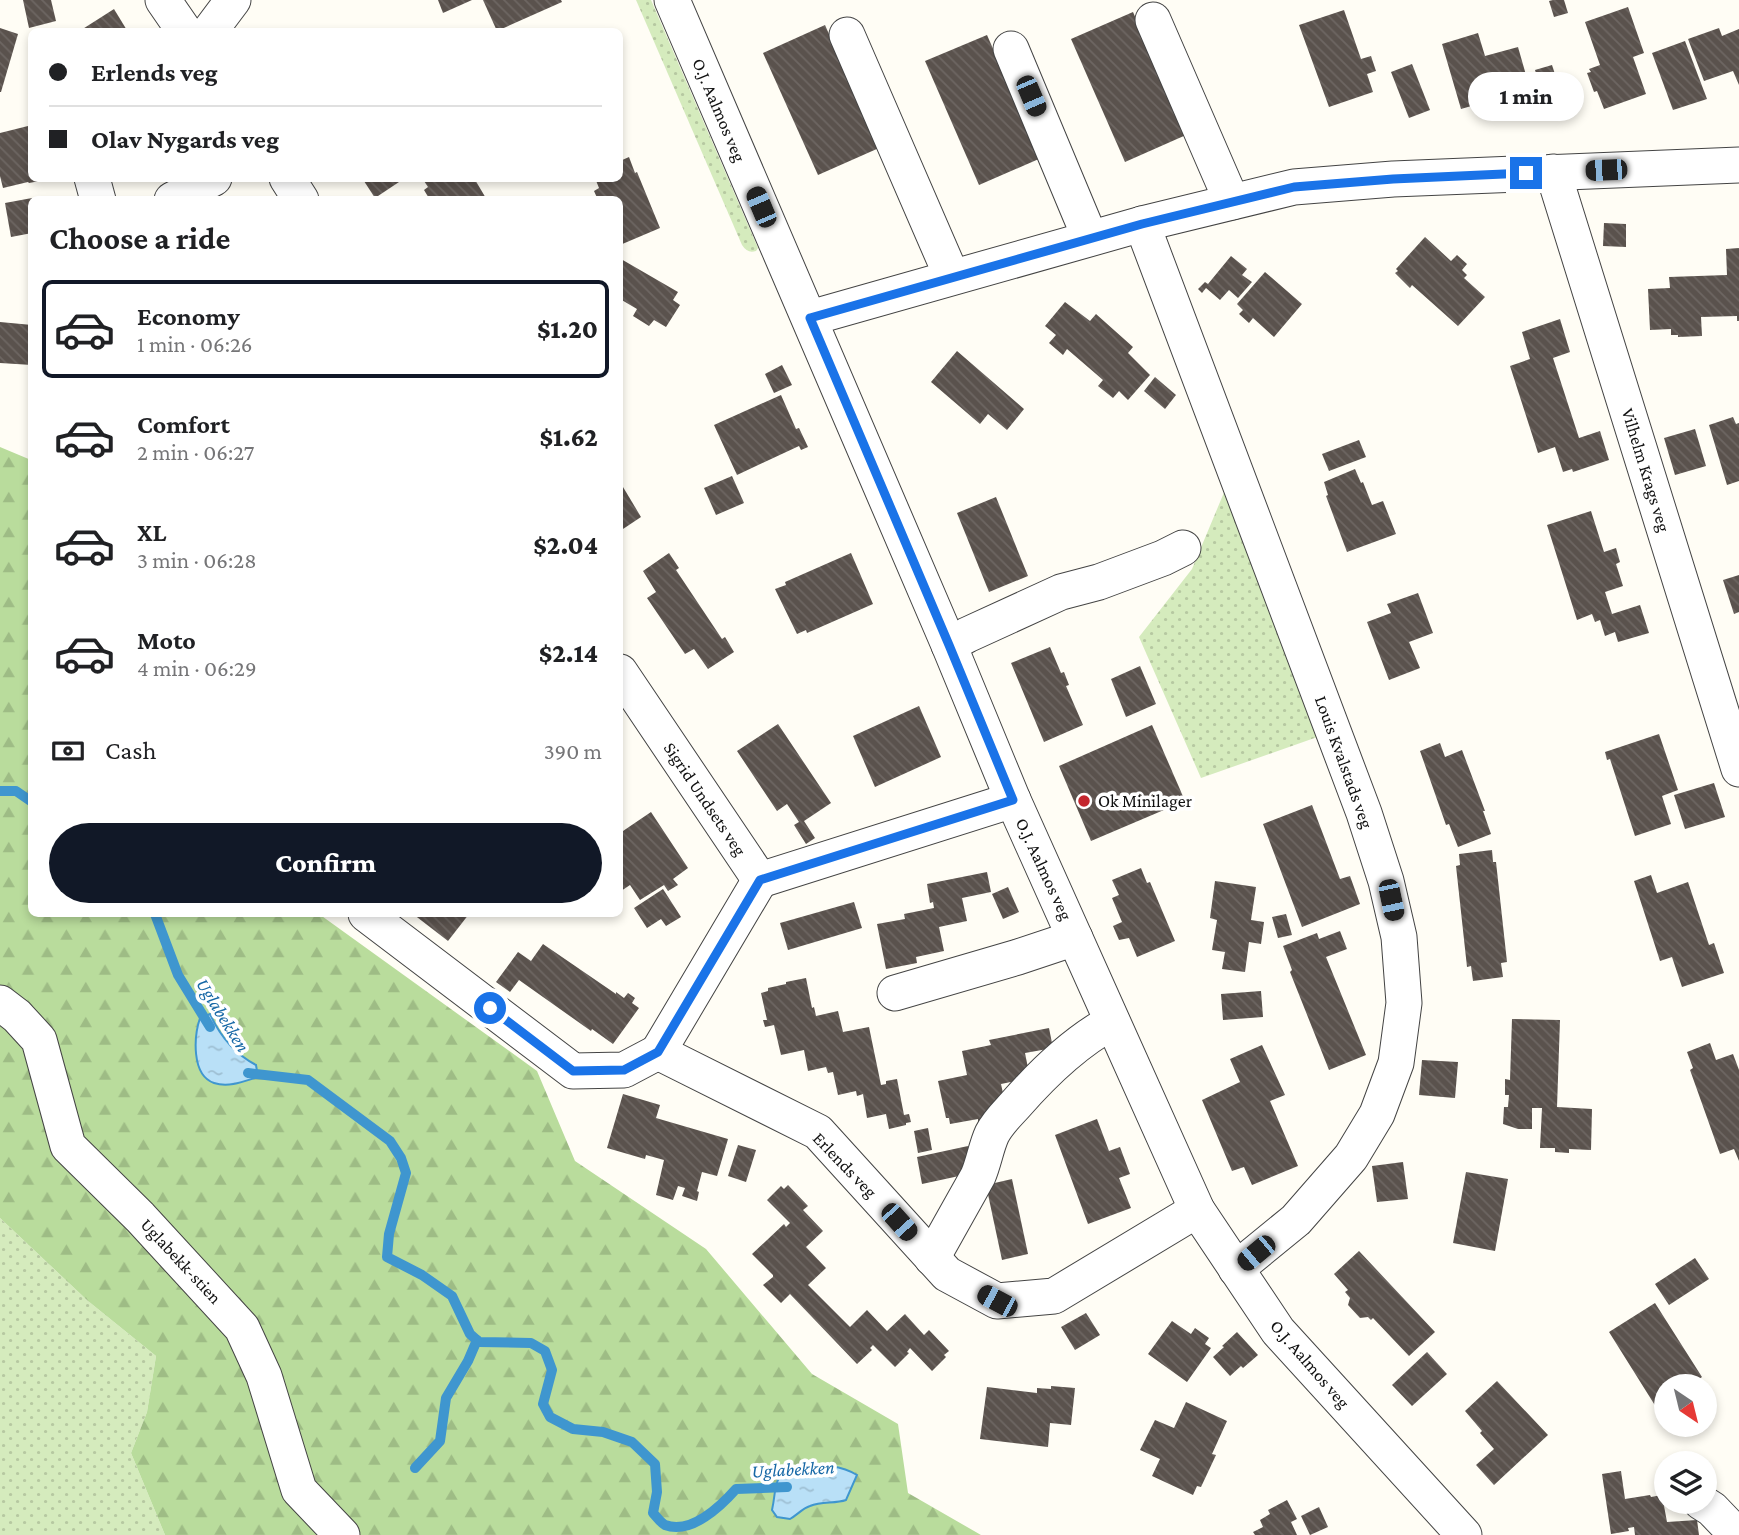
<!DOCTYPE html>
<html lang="en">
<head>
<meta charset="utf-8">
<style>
	:root { --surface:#fff; --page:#f2f2f2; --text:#202124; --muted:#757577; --line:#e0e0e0; --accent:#111827 }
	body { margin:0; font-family:"Crimson Pro",serif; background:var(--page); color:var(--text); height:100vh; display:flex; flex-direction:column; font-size:26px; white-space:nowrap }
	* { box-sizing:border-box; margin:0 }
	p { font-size:23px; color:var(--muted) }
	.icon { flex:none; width:38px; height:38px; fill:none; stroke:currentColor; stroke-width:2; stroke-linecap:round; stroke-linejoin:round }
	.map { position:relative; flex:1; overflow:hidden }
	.panel { position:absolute; left:28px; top:196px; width:595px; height:721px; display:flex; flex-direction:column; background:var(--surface); border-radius:10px; box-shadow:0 4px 10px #0003 }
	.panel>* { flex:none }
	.top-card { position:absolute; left:28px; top:28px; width:595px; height:154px; border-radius:10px; box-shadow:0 4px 10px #0003; display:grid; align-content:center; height:154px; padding:0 21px; background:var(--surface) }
	.needle { width:46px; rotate:145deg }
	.controls { position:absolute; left:1654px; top:1374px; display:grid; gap:14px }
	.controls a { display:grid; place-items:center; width:63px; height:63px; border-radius:50%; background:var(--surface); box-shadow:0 4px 10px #0003; font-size:35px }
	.end { position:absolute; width:32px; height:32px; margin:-16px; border:9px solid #1a73e8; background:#fff; box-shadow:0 0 0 4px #fff }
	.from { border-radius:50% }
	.bubble { position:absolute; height:49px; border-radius:24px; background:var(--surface); box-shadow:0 4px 10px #0003; font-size:23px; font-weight:800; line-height:49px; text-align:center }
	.car { position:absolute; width:21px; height:42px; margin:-21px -10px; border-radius:9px; box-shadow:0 0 5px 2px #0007; background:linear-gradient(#222 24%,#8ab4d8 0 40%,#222 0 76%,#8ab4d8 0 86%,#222 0) }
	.top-card b { display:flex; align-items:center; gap:24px; height:66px; font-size:26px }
	.top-card b+b { border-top:2px solid var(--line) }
	.top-card i { width:18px; height:18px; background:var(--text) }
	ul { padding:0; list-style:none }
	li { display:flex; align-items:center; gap:21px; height:98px; margin:0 14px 10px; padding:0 7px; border:4px solid transparent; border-radius:10px }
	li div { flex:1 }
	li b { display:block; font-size:26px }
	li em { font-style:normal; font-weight:800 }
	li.current { border-color:var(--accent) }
	li>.icon { width:63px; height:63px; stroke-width:1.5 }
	h2 { padding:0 21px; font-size:32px; line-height:84px }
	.pay { display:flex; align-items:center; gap:18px; height:77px; padding:0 21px; font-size:26px }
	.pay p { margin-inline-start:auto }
	.primary-button { display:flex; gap:14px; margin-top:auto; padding:14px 21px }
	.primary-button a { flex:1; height:80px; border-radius:42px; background:var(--accent); color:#fff; font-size:28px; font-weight:800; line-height:80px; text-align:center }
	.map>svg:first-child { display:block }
</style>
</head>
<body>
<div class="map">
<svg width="1739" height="1535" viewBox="0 0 1739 1535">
	<defs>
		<pattern id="grass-dots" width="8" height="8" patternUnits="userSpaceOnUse" patternTransform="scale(1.75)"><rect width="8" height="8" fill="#d5ebbd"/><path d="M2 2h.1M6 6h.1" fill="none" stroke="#b6c8a1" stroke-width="1.8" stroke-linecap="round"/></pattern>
		<pattern id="forest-firs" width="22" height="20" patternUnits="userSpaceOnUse" patternTransform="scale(1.75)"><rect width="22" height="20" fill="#b9dc9c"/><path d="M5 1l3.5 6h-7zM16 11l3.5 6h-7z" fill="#9ebc85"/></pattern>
		<pattern id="water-ripples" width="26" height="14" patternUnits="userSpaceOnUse" patternTransform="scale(1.75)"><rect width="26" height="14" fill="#b9e0f7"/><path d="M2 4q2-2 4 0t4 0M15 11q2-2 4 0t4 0" fill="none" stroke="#9ebfd3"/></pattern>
		<pattern id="building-back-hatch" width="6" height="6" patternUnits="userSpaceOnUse" patternTransform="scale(1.75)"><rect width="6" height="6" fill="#5a524d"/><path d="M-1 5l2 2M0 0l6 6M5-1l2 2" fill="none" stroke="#6d6662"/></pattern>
	</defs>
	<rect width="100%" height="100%" fill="#fffdf5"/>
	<g fill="url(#grass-dots)">
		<path d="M636 0H651L758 248 756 251C750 253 746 251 742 245Z"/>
		<path d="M1228 483 1323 735 1201 778 1139 637 1192 569Z"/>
		<path d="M0 1218 88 1301 156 1356 147 1412 131 1453 165 1535H0Z"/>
	</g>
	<path fill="url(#forest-firs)" d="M0 447 31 460 32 914H319L537 1071 575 1161 706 1249 812 1374 898 1424 908 1493 981 1535H165L131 1453 147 1412 156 1356 88 1301 0 1218Z"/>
	<g fill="url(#water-ripples)" stroke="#3f96cf" stroke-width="2">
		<path d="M210 1014C220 1036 235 1054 256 1065L258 1077C245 1081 229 1088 214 1083 191 1075 194 1036 200 1018Z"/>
		<path d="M799 1465C818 1465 840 1464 857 1475L846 1500C835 1504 822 1501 810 1506 803 1508 797 1515 790 1519L777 1517 772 1510C778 1483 770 1478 799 1465Z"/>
	</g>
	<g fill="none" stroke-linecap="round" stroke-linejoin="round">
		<g stroke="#3f96cf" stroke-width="10">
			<path d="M0 791H16L32 802"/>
			<path d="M155 914 178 975 210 1027"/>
			<path d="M248 1073 308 1080 390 1141 401 1158 406 1173 389 1234 387 1257 422 1275 452 1296 470 1334 479 1342 531 1343 545 1351 552 1370 543 1404 550 1417 573 1429 603 1432 632 1442 655 1464 657 1492 653 1513C657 1517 661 1523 665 1525 691 1535 721 1506 736 1489L787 1487"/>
			<path d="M415 1468 440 1441 446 1398 468 1361 477 1340"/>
		</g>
	</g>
	<g fill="url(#building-back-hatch)">
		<path d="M23 0H51L56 21 29 28Z"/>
		<path d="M438 0H472L443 13Z"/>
		<path d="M483 0H561L562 2 497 31Z"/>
		<path d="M1553 0H1564L1568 13 1554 17 1549 1Z"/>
		<path d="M1628 7 1644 53 1633 57 1646 94 1604 109 1597 91 1594 92 1587 73 1591 72 1589 69 1600 65 1585 22Z"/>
		<path d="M114 9 128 32H78Z"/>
		<path d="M1344 10 1361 59 1371 56 1376 71 1367 74 1373 92 1329 107 1299 25Z"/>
		<path d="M1133 12 1186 135 1125 162 1071 39Z"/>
		<path d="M825 25 879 148 818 175 763 53Z"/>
		<path d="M0 28 18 34 1 92H0Z"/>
		<path d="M1719 28 1722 36 1739 29V85L1733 71 1704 81 1688 39Z"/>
		<path d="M1478 33 1485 56 1518 47 1530 89 1461 109 1442 44Z"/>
		<path d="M987 35 1041 158 979 185 925 61Z"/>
		<path d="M1685 41 1707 99 1673 110 1652 53Z"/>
		<path d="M1412 64 1430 110 1409 118 1391 72Z"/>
		<path d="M1552 65 1564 102 1547 107 1535 70Z"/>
		<path d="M32 125V178L45 180 29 183 28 182 3 188 0 176V133Z"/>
		<path d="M629 157 635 173 637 172 660 228 620 245V200H598L594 191 599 188 595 178H620V161Z"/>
		<path d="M362 178H405L375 198Z"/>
		<path d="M422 178H474L487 200H430L424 190 428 187Z"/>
		<path d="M32 198V233L11 237 5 203Z"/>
		<path d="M1604 223 1626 224V247L1603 246Z"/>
		<path d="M1425 237 1451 261 1457 255 1467 264 1462 270 1467 275 1464 278 1485 297 1458 326 1412 285 1410 288 1395 273 1398 271 1396 269Z"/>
		<path d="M1739 248V321H1737V316L1701 317 1702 336 1678 337V335H1671V329L1650 330 1648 289 1670 288 1669 277 1727 275 1726 249Z"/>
		<path d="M1231 256 1247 269 1242 275 1252 282 1238 298 1229 290 1220 300 1206 288 1202 293 1198 289 1205 282 1208 284Z"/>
		<path d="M621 259 678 292 673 300 680 305 666 327 654 320 649 326 633 316 637 309 620 299V262Z"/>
		<path d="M1265 272 1302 304 1274 337 1253 318 1249 323 1239 314 1243 310 1237 304Z"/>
		<path d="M1065 302 1090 321 1096 314 1133 347 1128 353 1150 375 1128 400 1119 391 1113 398 1098 386 1103 380 1067 349 1063 355 1049 343 1056 335 1045 326Z"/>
		<path d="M1560 319 1570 352 1553 358 1579 438 1600 431 1609 460 1573 472 1572 469 1563 472 1555 447 1538 453 1510 366 1530 359 1522 332Z"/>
		<path d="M0 322 32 325V365L0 363Z"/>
		<path d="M957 351 1024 409 1007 430 988 414 980 424 931 382Z"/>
		<path d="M782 365 792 385 774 393 765 374Z"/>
		<path d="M1155 377 1176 395 1165 409 1144 391Z"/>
		<path d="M781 395 796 429 799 428 808 447 801 450 799 446 737 475 714 425Z"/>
		<path d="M1733 417 1736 424 1739 423V481L1727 485 1709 425Z"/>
		<path d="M1695 429 1706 466 1675 475 1664 438Z"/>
		<path d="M1359 440 1366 457 1329 471 1322 454Z"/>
		<path d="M1355 469 1361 483 1363 482 1372 505 1383 501 1396 534 1347 552 1326 496 1328 495 1324 482Z"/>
		<path d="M732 476 744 503 716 515 704 488Z"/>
		<path d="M620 482 641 517 620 531Z"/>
		<path d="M996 497 1028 576 989 592 957 513Z"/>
		<path d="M1591 511 1604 552 1616 548 1620 562 1616 564 1623 586 1605 592 1612 614 1640 605 1649 633 1618 642 1615 632 1605 636 1600 620 1595 622 1592 614 1577 620 1547 525Z"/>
		<path d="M669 553 679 568 676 570 722 639 725 637 734 652 708 669 694 649 685 654 647 598 656 592 643 571Z"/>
		<path d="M851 553 873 604 807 633 806 630 797 634 775 589 786 585 785 582Z"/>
		<path d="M1739 575V612L1734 614 1723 580Z"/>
		<path d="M1418 593 1433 633 1409 642 1420 668 1389 680 1367 622 1391 613 1387 604Z"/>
		<path d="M1050 647 1061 673 1064 672 1069 685 1066 686 1083 725 1044 742 1011 663Z"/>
		<path d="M1140 666 1156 704 1126 717 1111 679Z"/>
		<path d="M919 706 941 757 875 787 853 736Z"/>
		<path d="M778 724 831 803 804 821 815 838 806 844 794 825 799 822 787 804 777 811 737 751Z"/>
		<path d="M1152 725 1185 801 1091 841 1059 766Z"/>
		<path d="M1659 734 1678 790 1662 796 1671 824 1635 836 1610 759 1607 760 1605 752Z"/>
		<path d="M1440 743 1445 757 1462 750 1485 811H1483L1491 834 1458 847 1449 824 1446 825 1420 751Z"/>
		<path d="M1714 783 1725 817 1685 829 1674 795Z"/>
		<path d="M1312 805 1340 879 1350 876 1360 904 1302 927 1263 824Z"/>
		<path d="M651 812 688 868 673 879 678 885 668 891 664 885 640 900 630 885 621 891 620 889V873L621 872H620V826L623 831Z"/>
		<path d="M1492 850 1493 862H1496L1507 962 1501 963 1503 977 1473 981 1471 966 1467 967 1456 866 1460 865 1459 854Z"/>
		<path d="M1141 868 1147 883 1150 882 1175 941 1137 957 1129 938 1119 940 1113 926 1122 922 1112 898 1119 895 1112 880Z"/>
		<path d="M987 872 991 892 962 898 967 921 939 927 944 951 916 957 917 963 886 969 877 924 905 919 904 914 934 908 933 902 930 903 927 884Z"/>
		<path d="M1651 875 1657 893 1688 882 1709 945 1714 943 1724 973 1682 987 1672 957 1660 961 1634 881Z"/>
		<path d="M1215 881 1256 887 1251 920 1264 922 1261 944 1249 942 1245 972 1222 969 1225 952 1212 950 1217 920 1210 918Z"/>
		<path d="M1008 887 1019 912 1003 919 992 894Z"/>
		<path d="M663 889 681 917 666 926 661 919 647 928 634 908Z"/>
		<path d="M854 902 862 928 788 950 780 923Z"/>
		<path d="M413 914H469L448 941Z"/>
		<path d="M1286 914 1292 935 1278 938 1272 917Z"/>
		<path d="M1340 931 1347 949 1326 957 1366 1055 1329 1070 1290 972 1292 970 1283 946 1317 933 1319 939Z"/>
		<path d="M543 944 616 994V992L624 998 628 993 635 998 632 1003 639 1008 613 1044 592 1029 591 1031 519 980 510 992 496 982 518 952 531 961Z"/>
		<path d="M806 978 812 1008 814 1007 816 1016 838 1011 843 1032 869 1027 881 1085 886 1084V1081L897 1079 904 1115 909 1114 911 1122 906 1123V1125L889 1129 886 1114 867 1118 863 1094 857 1096 856 1091 838 1095 833 1072 828 1073 826 1067 808 1071 804 1050 781 1055 774 1025 765 1027 763 1020H767L761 993 768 991V988L786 984V982Z"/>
		<path d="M1261 991 1263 1017 1223 1020 1221 994Z"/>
		<path d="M1512 1019 1560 1020 1557 1107 1592 1109 1591 1150 1569 1149V1153L1555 1152V1148H1540L1542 1108H1532V1129H1518L1503 1124 1504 1107H1508L1509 1095H1505V1079L1510 1080Z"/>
		<path d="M1049 1028 1053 1048 1025 1053 1030 1078 1001 1084 1006 1107 996 1118 978 1122V1119L950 1124 949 1118H946L938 1081 967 1075 962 1051 991 1045 989 1040Z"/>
		<path d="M1710 1043 1716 1060 1733 1054 1739 1070V1161L1734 1149 1720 1154 1690 1070 1693 1068 1687 1052Z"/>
		<path d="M1262 1045 1285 1095 1270 1101 1298 1166 1252 1185 1244 1167 1232 1171 1202 1100 1240 1082 1230 1059Z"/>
		<path d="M1422 1060 1458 1062 1455 1098 1419 1095Z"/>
		<path d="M623 1094 660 1105 656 1118 728 1139 717 1176 702 1172 697 1191 699 1192 697 1201 682 1196 685 1188 678 1186 673 1200 656 1195 664 1160 646 1155 645 1159 607 1148Z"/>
		<path d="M1097 1119 1109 1151 1120 1147 1130 1174 1119 1178 1131 1208 1088 1224 1055 1135Z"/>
		<path d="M928 1128 932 1150 918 1153 914 1131Z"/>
		<path d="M738 1145 756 1150 746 1182 728 1176Z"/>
		<path d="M968 1146 973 1173 922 1184 917 1157Z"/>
		<path d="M1403 1162 1408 1199 1377 1202 1372 1166Z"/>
		<path d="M1466 1172 1508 1179 1495 1251 1453 1243Z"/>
		<path d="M1012 1179 1028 1254 1002 1260 986 1185Z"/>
		<path d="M788 1185 808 1206 803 1210 823 1231 806 1247 826 1268 808 1285 850 1327 867 1310 887 1331 905 1314 924 1335 929 1330 949 1351 944 1355 946 1357 932 1371 910 1348 907 1352 909 1353 895 1367 873 1345 870 1348 872 1350 857 1364 790 1294 781 1303 763 1285 773 1277V1275L752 1254 784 1224 786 1227 790 1223 767 1200 781 1186 784 1189Z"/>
		<path d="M1359 1251 1435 1332 1409 1356 1373 1318 1371 1320 1368 1317 1360 1318 1348 1305 1350 1298 1345 1292 1348 1290 1334 1274Z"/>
		<path d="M1695 1258 1709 1279 1669 1305 1655 1284Z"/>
		<path d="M1655 1303 1702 1377 1689 1386H1666V1400L1656 1407 1609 1332Z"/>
		<path d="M1086 1313 1100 1335 1075 1350 1061 1327Z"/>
		<path d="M1172 1321 1191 1334 1195 1328 1209 1338 1205 1344 1211 1348 1187 1382 1148 1354Z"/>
		<path d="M1237 1332 1258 1355 1243 1368 1241 1366 1230 1376 1213 1357 1224 1347 1222 1346Z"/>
		<path d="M1427 1352 1447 1374 1412 1406 1392 1385Z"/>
		<path d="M1497 1381 1548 1435 1494 1485 1476 1465 1494 1449 1480 1433 1482 1431 1465 1411Z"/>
		<path d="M1051 1386 1075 1388 1071 1425 1050 1423 1048 1447 980 1439 987 1387 1037 1393V1388L1051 1389Z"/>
		<path d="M1186 1402 1227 1421 1212 1454 1216 1455 1201 1487 1197 1486 1193 1495 1152 1476 1160 1459 1140 1450 1155 1420 1174 1428Z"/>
		<path d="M1621 1471 1625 1499 1650 1495 1651 1497 1662 1495 1667 1522 1697 1520 1699 1535H1635L1634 1527 1628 1528 1629 1531 1611 1534 1602 1474Z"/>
		<path d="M1287 1500 1297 1519 1291 1522 1297 1535H1255L1253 1532 1263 1527 1260 1520 1270 1514 1268 1510Z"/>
		<path d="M1319 1507 1328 1527 1310 1535 1301 1516Z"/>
	</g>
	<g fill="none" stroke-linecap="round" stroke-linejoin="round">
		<defs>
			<g id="minor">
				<path d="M163 0 185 32"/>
				<path d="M672 0 949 645 1013 800 1197 1210 1278 1331 1464 1535"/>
				<path d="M1153 20 1232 202"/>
				<path d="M209 32 233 0"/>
				<path d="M847 35 952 277"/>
				<path d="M1011 49 1090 238"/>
				<path d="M1553 172 1739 769"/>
				<path d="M92 178 98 200"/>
				<path d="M287 178 301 200"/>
				<path d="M172 200 214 178"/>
				<path d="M1142 224 1364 813 1386 881 1399 937 1404 1003 1396 1063 1377 1114 1351 1157 1296 1220 1236 1269"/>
				<path d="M810 318 1142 224 1294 187 1393 179 1739 165"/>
				<path d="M949 645 967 635 1061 592 1099 582 1163 558 1183 548"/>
				<path d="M620 672 760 880 1013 800"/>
				<path d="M760 880 658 1052 818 1132 947 1274 997 1301 1054 1296 1197 1210"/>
				<path d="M366 914 573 1071 624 1070 658 1052"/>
				<path d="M895 993 1018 957 1075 938"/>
				<path d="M0 1003 17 1016 39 1040 68 1146 140 1217 242 1328 264 1376 299 1490 342 1535"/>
				<path d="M932 1258 978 1176C984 1162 986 1147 992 1134 998 1122 1008 1113 1016 1104 1044 1072 1075 1042 1112 1022"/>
				<path d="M1701 1502 1712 1509 1737 1535"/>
			</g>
		</defs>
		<use href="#minor" stroke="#444" stroke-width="37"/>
		<use href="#minor" stroke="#fff" stroke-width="35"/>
	</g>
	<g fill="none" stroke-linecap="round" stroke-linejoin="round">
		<path stroke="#1a73e8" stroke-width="9" d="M490 1008 573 1071 624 1070 658 1052 760 880 1013 800 949 645 810 318 1142 224 1294 187 1393 179 1526 173"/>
	</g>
	<circle fill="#c4262e" stroke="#fff" stroke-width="2.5" cx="1084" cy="801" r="7"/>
	<g text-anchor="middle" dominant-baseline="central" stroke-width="7" stroke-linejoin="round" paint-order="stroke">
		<g font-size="18" fill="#111" stroke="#fff">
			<text transform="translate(719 110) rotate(67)">O.J. Aalmos veg</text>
			<text transform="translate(1646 470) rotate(73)">Vilhelm Krags veg</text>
			<text transform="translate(1344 762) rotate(70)">Louis Kvalstads veg</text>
			<text transform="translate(705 799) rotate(56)">Sigrid Undsets veg</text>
			<text transform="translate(1044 869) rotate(65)">O.J. Aalmos veg</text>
			<text transform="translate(845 1165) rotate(46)">Erlends veg</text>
			<text transform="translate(181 1261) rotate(47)">Uglabekk-stien</text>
			<text transform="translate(1310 1364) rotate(49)">O.J. Aalmos veg</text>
		</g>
		<g font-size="18" fill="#111" stroke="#fff" text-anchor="start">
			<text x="1098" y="801">Ok Minilager</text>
		</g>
		<g font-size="19" font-style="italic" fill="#1768a6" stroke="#fff">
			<text transform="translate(223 1015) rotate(58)">Uglabekken</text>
			<text transform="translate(793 1469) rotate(-3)">Uglabekken</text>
		</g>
	</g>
</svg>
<div class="controls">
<a><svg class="needle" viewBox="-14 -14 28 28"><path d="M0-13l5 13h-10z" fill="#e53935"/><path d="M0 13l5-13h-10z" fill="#757577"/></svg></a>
<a><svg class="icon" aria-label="layers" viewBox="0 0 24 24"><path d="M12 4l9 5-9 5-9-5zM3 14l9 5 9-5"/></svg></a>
</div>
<i class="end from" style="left:490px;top:1008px"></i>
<i class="end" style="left:1526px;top:173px"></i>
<div class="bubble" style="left:1468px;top:72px;width:116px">1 min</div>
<i class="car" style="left:1031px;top:96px;rotate:157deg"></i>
<i class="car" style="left:1606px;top:170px;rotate:268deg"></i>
<i class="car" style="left:761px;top:207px;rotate:337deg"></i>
<i class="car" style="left:1391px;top:900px;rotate:168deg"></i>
<i class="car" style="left:899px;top:1222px;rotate:138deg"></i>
<i class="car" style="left:1256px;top:1253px;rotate:230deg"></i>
<i class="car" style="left:997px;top:1301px;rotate:298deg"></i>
<div class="top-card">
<b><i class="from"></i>Erlends veg</b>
<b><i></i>Olav Nygards veg</b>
</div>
<section class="panel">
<h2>Choose a ride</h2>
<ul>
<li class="current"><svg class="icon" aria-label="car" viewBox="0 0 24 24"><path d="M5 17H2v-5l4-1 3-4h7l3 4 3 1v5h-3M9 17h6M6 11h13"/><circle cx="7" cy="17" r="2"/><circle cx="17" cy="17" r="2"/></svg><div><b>Economy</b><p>1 min · 06:26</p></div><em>$1.20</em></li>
<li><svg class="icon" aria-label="car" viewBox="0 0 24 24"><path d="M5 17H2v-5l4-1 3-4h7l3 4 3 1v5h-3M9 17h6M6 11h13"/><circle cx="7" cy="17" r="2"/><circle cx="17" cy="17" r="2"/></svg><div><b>Comfort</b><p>2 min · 06:27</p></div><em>$1.62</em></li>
<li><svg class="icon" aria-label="car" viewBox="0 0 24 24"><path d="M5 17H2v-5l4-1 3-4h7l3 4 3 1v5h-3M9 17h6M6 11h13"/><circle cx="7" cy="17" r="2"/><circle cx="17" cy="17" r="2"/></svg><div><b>XL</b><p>3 min · 06:28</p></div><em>$2.04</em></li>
<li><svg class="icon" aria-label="car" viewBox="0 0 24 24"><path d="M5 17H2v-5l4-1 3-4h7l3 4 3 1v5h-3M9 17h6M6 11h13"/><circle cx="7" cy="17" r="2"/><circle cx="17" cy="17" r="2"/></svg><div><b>Moto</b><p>4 min · 06:29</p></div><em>$2.14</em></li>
</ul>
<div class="pay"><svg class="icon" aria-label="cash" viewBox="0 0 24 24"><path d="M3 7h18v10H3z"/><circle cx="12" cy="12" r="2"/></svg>Cash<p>390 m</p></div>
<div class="primary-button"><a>Confirm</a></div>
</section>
</div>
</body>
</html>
